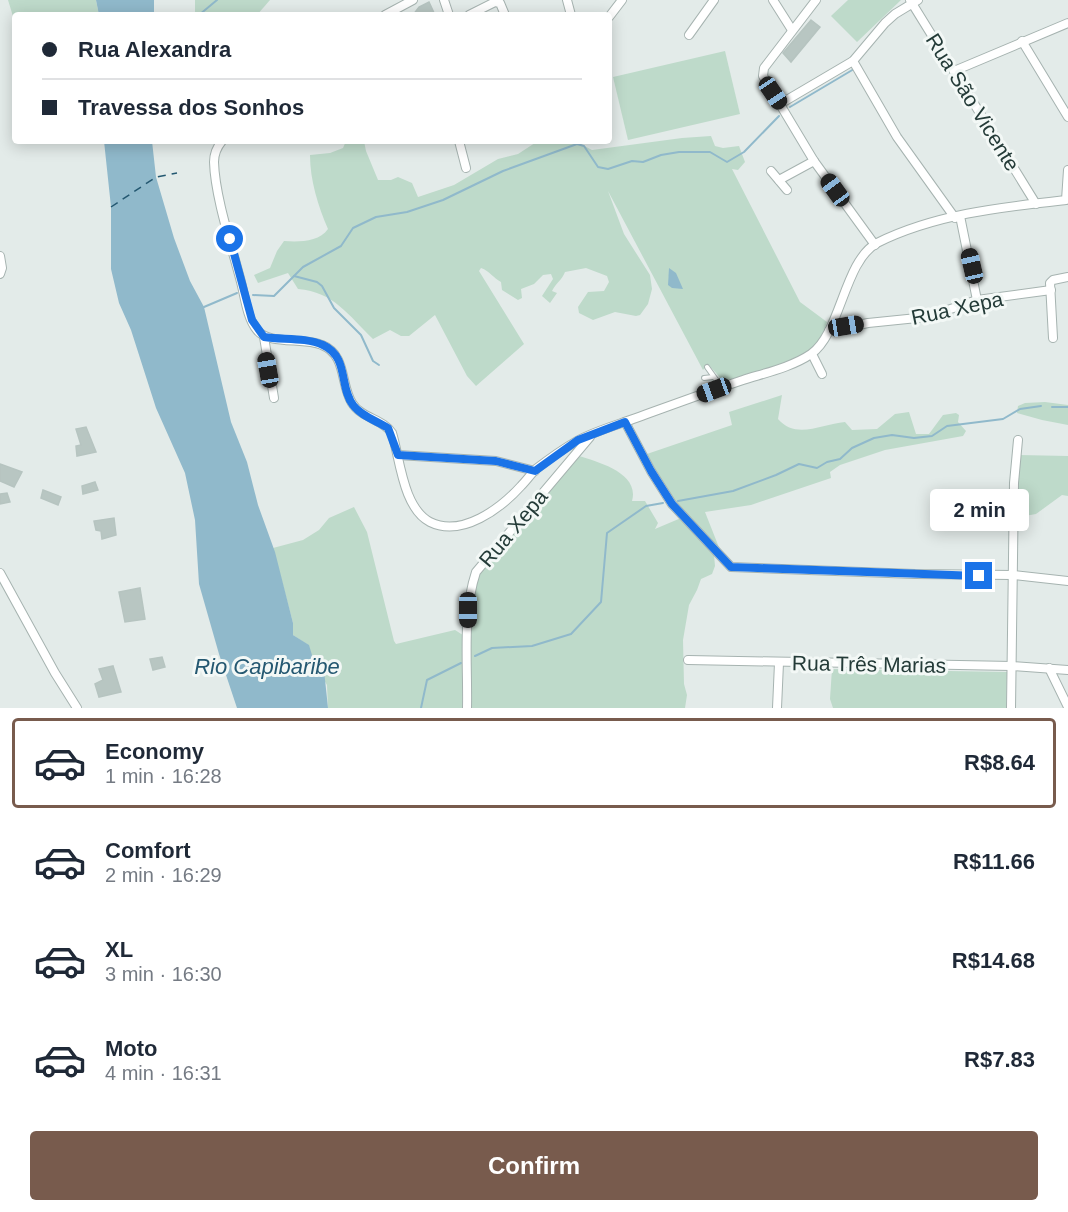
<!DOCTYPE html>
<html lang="en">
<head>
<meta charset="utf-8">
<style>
	:root { --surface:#fff; --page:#f6f6f7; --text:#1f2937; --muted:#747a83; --line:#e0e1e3; --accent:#785b4d }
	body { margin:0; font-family:Arial,sans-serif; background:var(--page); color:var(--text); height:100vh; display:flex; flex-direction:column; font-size:22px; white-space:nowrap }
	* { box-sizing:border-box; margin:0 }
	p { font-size:20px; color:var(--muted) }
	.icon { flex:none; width:33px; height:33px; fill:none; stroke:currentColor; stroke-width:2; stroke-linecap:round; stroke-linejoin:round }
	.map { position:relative; height:708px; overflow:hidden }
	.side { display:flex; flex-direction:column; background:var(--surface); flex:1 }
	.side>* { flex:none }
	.guide { position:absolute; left:12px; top:12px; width:600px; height:132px; border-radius:6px; box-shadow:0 3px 15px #0003; display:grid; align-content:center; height:132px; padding:0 30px; background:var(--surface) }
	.end { position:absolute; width:27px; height:27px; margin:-14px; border:8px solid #1a73e8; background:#fff; box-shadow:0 0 0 3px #fff }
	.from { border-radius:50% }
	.bubble { position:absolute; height:42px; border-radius:6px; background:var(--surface); box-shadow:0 3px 15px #0003; font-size:20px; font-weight:700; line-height:42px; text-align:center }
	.car { position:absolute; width:18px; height:36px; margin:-18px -9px; border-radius:8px; box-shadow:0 0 4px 2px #0007; background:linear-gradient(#222 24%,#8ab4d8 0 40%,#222 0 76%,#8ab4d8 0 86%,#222 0) }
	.guide b { display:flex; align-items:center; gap:21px; height:57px; font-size:22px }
	.guide b+b { border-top:2px solid var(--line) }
	.guide i { width:15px; height:15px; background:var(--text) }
	ul { padding:10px 0 0; list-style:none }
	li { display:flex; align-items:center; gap:18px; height:90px; margin:0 12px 9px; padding:0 18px; border:3px solid transparent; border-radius:6px }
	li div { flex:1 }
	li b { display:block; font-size:22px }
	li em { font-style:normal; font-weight:700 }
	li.active { border-color:var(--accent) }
	li>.icon { width:54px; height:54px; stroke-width:1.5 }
	.primary-button { display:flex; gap:12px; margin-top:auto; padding:12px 30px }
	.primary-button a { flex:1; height:69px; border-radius:6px; background:var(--accent); color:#fff; font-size:24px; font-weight:700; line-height:69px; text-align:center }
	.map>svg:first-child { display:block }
</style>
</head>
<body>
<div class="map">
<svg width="1068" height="708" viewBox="0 0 1068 708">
	<rect width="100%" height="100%" fill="#e3ebe9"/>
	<g fill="#bedaca">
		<path d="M8 0H96L99 15H15V23Z"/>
		<path d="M195 0H270L257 15H195Z"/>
		<path d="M848 0H901L857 42 831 16Z"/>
		<path d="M725 51 740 114 628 140 613 77Z"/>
		<path d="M711 136 715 146 723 148 739 146 745 162 738 170 732 169 800 302 827 322C823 334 817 346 807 353 789 367 745 376 723 381L708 364 703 370 608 191 624 234 650 275 652 289 648 304 640 315 636 316 615 312 593 320 579 313 578 307 588 292 604 291 609 282 607 276 586 268 565 272C562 280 556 283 552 291L557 293 550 303 542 296 553 279 551 274 543 275 534 284 521 289 522 298 518 300 502 290 501 282C493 278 490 271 481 268L479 271 524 344 476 386 467 376 435 315 409 336H401L390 330 373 339C348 315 334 292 298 289L288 273 258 283 254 275 270 268 277 251 284 241C299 242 319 242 328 229 318 206 310 180 310 155L330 153 343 148 346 141H364L366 151 378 180H391L398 177 412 183 418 197 454 185 498 159 518 154 538 141H575L592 150 682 138Z"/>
		<path d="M782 395 778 419C796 440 822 424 845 422L852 430 877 429 895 414 909 412 916 434H929L943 415 956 413 959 415 958 422 966 431 963 436 885 450 840 465 830 472 831 478 751 505 705 512 720 550 684 513 666 489 644 455 732 425 729 412Z"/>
		<path d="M1045 402 1068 405V425L1042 420 1017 413 1018 406 1025 403Z"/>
		<path d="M1019 455 1068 456V496L1062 495 1036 514 1019 517Z"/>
		<path d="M579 456C598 462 640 473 632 501H645L658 523 655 529 681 518 714 555 715 566 712 574 701 579 697 590 689 605 683 640 684 684 687 695 685 708H470L469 686 462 689V708H328L327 685 315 665 308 645 293 635V623L273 548 303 540 319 530 329 518 354 507 367 532 394 641 396 644 455 630 466 637V653L471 650C471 624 469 595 481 571Z"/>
		<path d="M832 669 1007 672 1006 708H833L830 699Z"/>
	</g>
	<g fill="#90b9cb">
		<path d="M96 0H154V15H99Z"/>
		<path d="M104 141H152L156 177 174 238 190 281 204 307 231 422 247 462 258 505 275 552 293 623V635L309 645 315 665 324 670 328 708H237L219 654 199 584 195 520 185 473 156 408 131 330 119 303 111 269V207Z"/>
		<path d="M669 268 676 273 683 289 672 288 668 285Z"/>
	</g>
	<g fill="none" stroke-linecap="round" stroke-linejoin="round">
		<g stroke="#90b9cb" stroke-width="2">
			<path d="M199 15 217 0"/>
			<path d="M790 107 854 69"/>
			<path d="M294 276 317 282 322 286 334 308 361 335 373 361 379 365"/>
			<path d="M253 295 274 296 303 267 341 246 353 228 376 217 407 212 443 200 503 171 577 144 584 146 598 167 608 169 632 161 643 162 661 155 679 152H710L727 162 744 152 779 116"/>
			<path d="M204 307 237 293"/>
			<path d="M1052 407H1068"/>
			<path d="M678 501 733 491 776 475 799 464 817 468 827 462 840 459 852 448 874 438 892 435 914 438 932 436 947 426 1003 419 1020 409 1041 406"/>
			<path d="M475 656 492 648 532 646 571 634 601 602 607 533 646 506 663 503"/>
			<path d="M421 708 427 680 461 663"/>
		</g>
		<path stroke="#245871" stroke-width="1.5" stroke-dasharray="8 6" stroke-linecap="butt" d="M111 207 156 177 177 173"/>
	</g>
	<g fill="#b8c6c2" stroke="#b6c4c0" stroke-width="1.5">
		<path d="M429 2 435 15H413L419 7Z"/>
		<path d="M811 20 820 27 791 62 783 53Z"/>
		<path d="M86 427 96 452 77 456 76 446 81 445 76 429Z"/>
		<path d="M0 464 22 472 14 487 0 481Z"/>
		<path d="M95 482 98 490 83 494 82 486Z"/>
		<path d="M43 490 61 497 58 505 41 498Z"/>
		<path d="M7 493 10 502 0 504V494Z"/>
		<path d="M114 518 116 535 102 539 101 531 96 530 94 521Z"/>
		<path d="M140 588 145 619 125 622 119 592Z"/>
		<path d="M162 657 165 667 153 670 150 659Z"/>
		<path d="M113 666 121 692 99 697 95 684 103 680 99 669Z"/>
	</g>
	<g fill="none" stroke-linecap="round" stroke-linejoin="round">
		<defs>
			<g id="lane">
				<path d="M707 367 717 381 725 385"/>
				<path d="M704 378 713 377"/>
			</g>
			<g id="street">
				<path d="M444 0 449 15"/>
				<path d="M567 0 571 15"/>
				<path d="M773 0 792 30"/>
				<path d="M816 0 764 68 763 76 814 161 875 245"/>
				<path d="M910 0 1036 204"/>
				<path d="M385 15 413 0"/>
				<path d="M469 15 495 2 500 3 505 15"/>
				<path d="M609 17 622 0"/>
				<path d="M689 35 714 0"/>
				<path d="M1022 41 1068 117"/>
				<path d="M853 61 897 137 955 218"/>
				<path d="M954 71 1068 23"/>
				<path d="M780 104 853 61 885 23 895 14 918 0"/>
				<path d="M222 141C217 147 214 154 214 162 215 197 232 247 241 282 245 297 247 318 257 330 268 345 304 337 322 345 347 355 340 384 352 403 361 418 383 419 392 433 400 459 403 508 430 522 462 538 501 508 521 486 526 481 531 474 536 469 549 459 563 449 577 441 595 431 617 425 636 418 672 405 707 392 743 380 765 373 792 367 811 354 841 333 844 261 877 243 935 214 1003 207 1066 200L1068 170"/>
				<path d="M459 141 466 168"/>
				<path d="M771 171 787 190"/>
				<path d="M779 180 814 161"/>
				<path d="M960 216 977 300"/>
				<path d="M0 256 2 268 0 274"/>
				<path d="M829 331 868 323 927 317 977 300 1051 290"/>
				<path d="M264 337 274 398"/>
				<path d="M1053 338 1050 283 1053 280 1068 277"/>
				<path d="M812 354 822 374"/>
				<path d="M625 422 651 471 672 504 731 567 915 574 1013 575 1068 581"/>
				<path d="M398 455 496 461 535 471"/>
				<path d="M0 573 55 673 77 708"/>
				<path d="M688 660 1012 666 1068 670"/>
				<path d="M1049 668 1068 707"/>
				<path d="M467 708C468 664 462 614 476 572L590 437"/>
				<path d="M777 708 779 663"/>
				<path d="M1011 708 1014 483 1018 440"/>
			</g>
		</defs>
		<use href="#lane" stroke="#a6b3b0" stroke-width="6"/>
		<use href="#street" stroke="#a6b3b0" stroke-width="10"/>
		<use href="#lane" stroke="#fff" stroke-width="4"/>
		<use href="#street" stroke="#fff" stroke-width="8"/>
	</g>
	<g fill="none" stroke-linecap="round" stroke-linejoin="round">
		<path stroke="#1a73e8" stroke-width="8" d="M230 239 252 320 264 337C283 340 305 337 323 345 349 357 339 387 353 405 361 416 377 421 388 428L398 455 496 461 535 471 578 440 625 422 651 471 672 504 731 567 979 576"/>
	</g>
	<g text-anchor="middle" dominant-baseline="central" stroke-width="6" stroke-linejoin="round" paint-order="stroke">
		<g font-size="21" fill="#243b38" stroke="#f3f8f6">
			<text transform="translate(973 102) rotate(58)">Rua São Vicente</text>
			<text transform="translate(957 308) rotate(-12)">Rua Xepa</text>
			<text transform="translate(513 528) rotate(-50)">Rua Xepa</text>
			<text transform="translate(869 664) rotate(1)">Rua Três Marias</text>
		</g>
		<g font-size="22" font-style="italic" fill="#245871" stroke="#f3f8f6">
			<text x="267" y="666">Rio Capibaribe</text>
		</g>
	</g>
</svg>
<i class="end from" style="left:230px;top:239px"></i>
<i class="end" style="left:979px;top:576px"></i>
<div class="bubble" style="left:930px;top:489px;width:99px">2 min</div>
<i class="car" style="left:773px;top:93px;rotate:146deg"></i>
<i class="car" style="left:835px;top:190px;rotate:324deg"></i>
<i class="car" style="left:972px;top:266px;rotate:347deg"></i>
<i class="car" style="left:846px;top:326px;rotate:81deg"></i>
<i class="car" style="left:268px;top:370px;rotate:350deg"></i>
<i class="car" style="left:714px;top:390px;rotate:250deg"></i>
<i class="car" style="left:468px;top:610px;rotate:180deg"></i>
<div class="guide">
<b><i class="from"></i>Rua Alexandra</b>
<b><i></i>Travessa dos Sonhos</b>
</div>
</div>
<section class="side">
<ul>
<li class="active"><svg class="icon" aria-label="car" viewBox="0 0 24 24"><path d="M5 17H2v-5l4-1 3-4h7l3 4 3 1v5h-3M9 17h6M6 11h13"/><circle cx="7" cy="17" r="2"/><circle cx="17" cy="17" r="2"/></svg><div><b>Economy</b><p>1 min · 16:28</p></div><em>R$8.64</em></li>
<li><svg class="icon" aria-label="car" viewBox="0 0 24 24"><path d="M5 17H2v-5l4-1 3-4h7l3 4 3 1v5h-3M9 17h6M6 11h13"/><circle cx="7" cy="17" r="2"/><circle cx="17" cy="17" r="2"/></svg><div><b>Comfort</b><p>2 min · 16:29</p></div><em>R$11.66</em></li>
<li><svg class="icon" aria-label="car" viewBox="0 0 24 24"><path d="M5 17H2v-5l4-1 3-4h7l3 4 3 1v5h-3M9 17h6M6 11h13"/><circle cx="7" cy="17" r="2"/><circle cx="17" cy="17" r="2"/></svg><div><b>XL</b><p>3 min · 16:30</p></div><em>R$14.68</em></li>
<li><svg class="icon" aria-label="car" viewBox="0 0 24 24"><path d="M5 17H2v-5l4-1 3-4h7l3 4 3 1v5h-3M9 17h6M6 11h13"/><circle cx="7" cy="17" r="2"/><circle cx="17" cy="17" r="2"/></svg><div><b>Moto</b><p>4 min · 16:31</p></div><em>R$7.83</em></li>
</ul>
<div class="primary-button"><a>Confirm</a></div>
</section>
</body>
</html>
